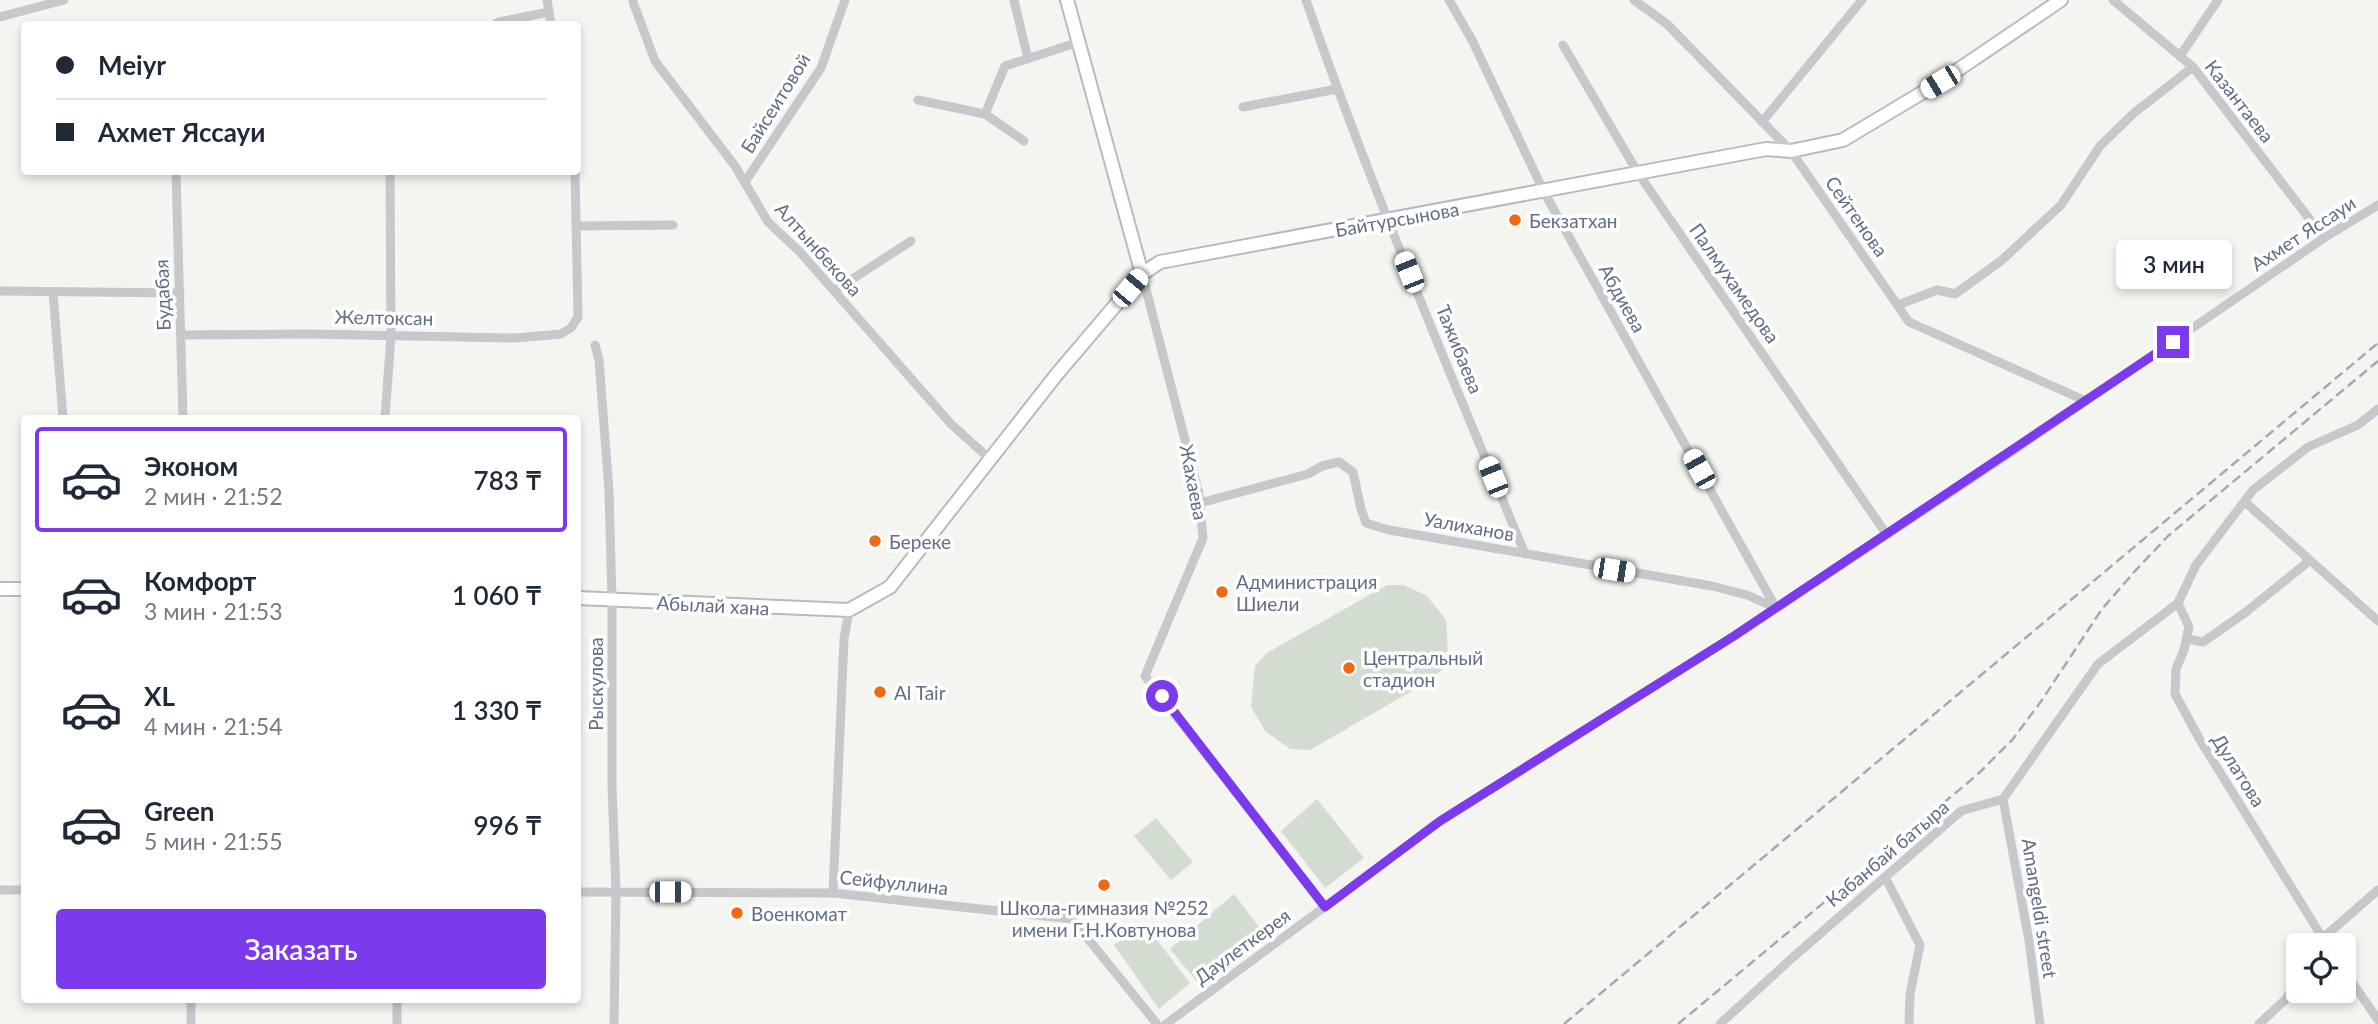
<!DOCTYPE html>
<html lang="ru">
<head>
<meta charset="utf-8">
<style>
	:root { --surface:#fff; --page:#f2f2f3; --text:#1f2937; --muted:#747a83; --line:#e0e1e3; --accent:#7c3aed }
	body { margin:0; font-family:Lato,sans-serif; background:var(--page); color:var(--text); height:100vh; display:flex; flex-direction:column; font-size:26px; white-space:nowrap }
	* { box-sizing:border-box; margin:0 }
	p { font-size:23px; color:var(--muted) }
	.icon { flex:none; width:38px; height:38px; fill:none; stroke:currentColor; stroke-width:2; stroke-linecap:round; stroke-linejoin:round }
	.map { position:relative; flex:1; overflow:hidden }
	.side { position:absolute; left:21px; top:415px; width:560px; height:588px; display:flex; flex-direction:column; background:var(--surface); border-radius:7px; box-shadow:0 4px 10px #0003 }
	.side>* { flex:none }
	.guide { position:absolute; left:21px; top:21px; width:560px; height:154px; border-radius:7px; box-shadow:0 4px 10px #0003; display:grid; align-content:center; height:154px; padding:0 35px; background:var(--surface) }
	.buttons { position:absolute; left:2286px; top:933px; display:grid; gap:14px }
	.buttons a { display:grid; place-items:center; width:70px; height:70px; border-radius:7px; background:var(--surface); box-shadow:0 4px 10px #0003; font-size:35px }
	.end { position:absolute; width:32px; height:32px; margin:-16px; border:9px solid #7c3aed; background:#fff; box-shadow:0 0 0 4px #fff }
	.from { border-radius:50% }
	.bubble { position:absolute; height:49px; border-radius:7px; background:var(--surface); box-shadow:0 4px 10px #0003; font-size:23px; font-weight:600; line-height:49px; text-align:center }
	.car { position:absolute; width:21px; height:42px; margin:-21px -10px; border-radius:9px; box-shadow:0 0 5px 2px #0007; background:linear-gradient(#fff 24%,#345 0 40%,#fff 0 76%,#345 0 86%,#fff 0) }
	.guide b { display:flex; align-items:center; gap:24px; height:66px; font-size:26px }
	.guide b+b { border-top:2px solid var(--line) }
	.guide i { width:18px; height:18px; background:var(--text) }
	ul { padding:12px 0 0; list-style:none }
	li { display:flex; align-items:center; gap:21px; height:105px; margin:0 14px 10px; padding:0 21px; border:4px solid transparent; border-radius:7px }
	li div { flex:1 }
	li b { display:block; font-size:26px }
	li em { font-style:normal; font-weight:600 }
	li.current { border-color:var(--accent) }
	li>.icon { width:63px; height:63px; stroke-width:1.5 }
	.primary-button { display:flex; gap:14px; margin-top:auto; padding:14px 35px }
	.primary-button a { flex:1; height:80px; border-radius:7px; background:var(--accent); color:#fff; font-size:28px; font-weight:600; line-height:80px; text-align:center }
	.map>svg:first-child { display:block }
</style>
</head>
<body>
<div class="map">
<svg width="2378" height="1024" viewBox="0 0 2378 1024">
	<rect width="100%" height="100%" fill="#f4f5f0"/>
	<g fill="#d3dcd0">
		<path d="M1387 585H1404L1427 596 1446 620 1448 654 1443 669 1424 684 1310 750 1290 749 1266 732 1251 707 1255 666 1267 653Z"/>
		<path d="M1317 799 1364 858 1325 888 1281 831Z"/>
		<path d="M1156 818 1193 862 1171 880 1134 836Z"/>
		<path d="M1234 894 1263 932 1199 984 1170 949Z"/>
		<path d="M1144 923 1190 983 1159 1009 1114 945Z"/>
	</g>
	<g fill="none" stroke-linecap="round" stroke-linejoin="round">
		<defs>
			<g id="secondary">
				<path d="M1067 0 1142 274"/>
				<path d="M0 589H24"/>
				<path d="M578 598 849 610 890 587 1057 374 1142 274 1160 262 1766 149 1791 151 1843 140 1940 82 2061 0"/>
			</g>
		</defs>
		<use href="#secondary" stroke="#b7bbc1" stroke-width="16"/>
		<g stroke="#c6c8cc" stroke-width="9">
			<path d="M547 0 551 24"/>
			<path d="M1014 0 1028 59"/>
			<path d="M1306 0C1371 188 1449 370 1525 554"/>
			<path d="M1449 0 1472 40 1544 192 1776 608"/>
			<path d="M1634 0 1667 24 1791 151 1909 322 2086 401"/>
			<path d="M2113 0 2193 67 2324 238"/>
			<path d="M633 2 655 61 735 166 768 222 800 252 951 424 991 460"/>
			<path d="M0 17 64 0"/>
			<path d="M495 24 499 22 549 12"/>
			<path d="M1563 45 1638 173 1887 535"/>
			<path d="M2180 56 2218 0"/>
			<path d="M918 100 985 114"/>
			<path d="M1243 107 1337 89"/>
			<path d="M1762 122 1862 0"/>
			<path d="M1024 141 985 114 1005 66 1079 42"/>
			<path d="M176 172 183 418"/>
			<path d="M745 182 821 68 845 0"/>
			<path d="M577 226 673 225"/>
			<path d="M1142 274 1199 494 1203 538 1145 676 1325 907"/>
			<path d="M0 291 180 293"/>
			<path d="M834 291 911 241"/>
			<path d="M53 292 63 418"/>
			<path d="M1898 305 1937 290 1955 294 2002 260 2061 205 2100 146 2134 113 2193 67"/>
			<path d="M181 335 309 334 515 338 561 334 571 328 578 317 575 172"/>
			<path d="M595 345 599 360 609 491 612 600V786L616 892 614 1024"/>
			<path d="M385 418 391 335 390 172"/>
			<path d="M2245 502 2378 621"/>
			<path d="M1200 503 1308 474 1322 466 1339 462 1353 472 1361 509 1366 523 1389 530 1712 586 1747 595 1776 608"/>
			<path d="M2178 603 2189 627 2184 650 2176 669 2175 694 2200 740 2327 945"/>
			<path d="M2187 639 2203 642 2246 612 2309 561"/>
			<path d="M2003 799 2029 941 2040 1024"/>
			<path d="M1885 877 1920 945 1910 994 1909 1024"/>
			<path d="M0 890H24"/>
			<path d="M578 892 833 893 1072 919 1157 1024"/>
			<path d="M833 893 844 639 849 610"/>
			<path d="M2319 945 2323 938 2378 890"/>
			<path d="M2343 969 2378 1020"/>
			<path d="M191 999V1024"/>
			<path d="M397 1024V999"/>
			<path d="M1166 1024 1441 821 1734 636 2004 457 2324 238 2378 205"/>
			<path d="M1720 1024 1791 959 1961 811 2003 799 2098 664 2178 603 2196 565 2253 490 2308 447 2358 425 2378 409"/>
			<path d="M2259 1024 2286 999 2298 979"/>
		</g>
		<use href="#secondary" stroke="#fff" stroke-width="12"/>
		<g stroke="#a5a9b0" stroke-width="2.5" stroke-dasharray="10 5" stroke-linecap="butt">
			<path d="M1564 1024 2378 343"/>
			<path d="M1678 1024 1977 775 2013 739 2042 700 2102 609 2136 570 2168 536 2378 361"/>
		</g>
	</g>
	<g fill="none" stroke-linecap="round" stroke-linejoin="round">
		<path stroke="#7c3aed" stroke-width="9" d="M1162 696 1325 907 1440 821 1734 636 2173 342"/>
	</g>
	<g fill="#f26712" stroke="#fff" stroke-width="2.5">
		<circle cx="1515" cy="220" r="7"/>
		<circle cx="875" cy="541" r="7"/>
		<circle cx="1222" cy="592" r="7"/>
		<circle cx="1349" cy="668" r="7"/>
		<circle cx="880" cy="692" r="7"/>
		<circle cx="1104" cy="885" r="7"/>
		<circle cx="737" cy="913" r="7"/>
	</g>
	<g text-anchor="middle" dominant-baseline="central" stroke-width="7" stroke-linejoin="round" paint-order="stroke">
		<g font-size="19" fill="#606f84" stroke="#fff">
			<text transform="translate(2240 101) rotate(52)">Казантаева</text>
			<text transform="translate(775 103) rotate(-58)">Байсеитовой</text>
			<text transform="translate(1857 216) rotate(55)">Сейтенова</text>
			<text transform="translate(1397 219) rotate(-10)">Байтурсынова</text>
			<text transform="translate(2303 233) rotate(-33)">Ахмет Яссауи</text>
			<text transform="translate(819 249) rotate(48)">Алтынбекова</text>
			<text transform="translate(1735 283) rotate(55)">Палмухамедова</text>
			<text transform="translate(162 295) rotate(-92)">Будабая</text>
			<text transform="translate(1623 298) rotate(61)">Абдиева</text>
			<text transform="translate(384 317) rotate(1)">Желтоксан</text>
			<text transform="translate(1460 349) rotate(68)">Тажибаева</text>
			<text transform="translate(1194 482) rotate(79)">Жахаева</text>
			<text transform="translate(1469 526) rotate(10)">Уалиханов</text>
			<text transform="translate(713 605) rotate(3)">Абылай хана</text>
			<text transform="translate(595 684) rotate(-90)">Рыскулова</text>
			<text transform="translate(2239 770) rotate(58)">Дулатова</text>
			<text transform="translate(1887 853) rotate(-40)">Кабанбай батыра</text>
			<text transform="translate(894 882) rotate(6)">Сейфуллина</text>
			<text transform="translate(2040 908) rotate(81)">Amangeldi street</text>
			<text transform="translate(1242 946) rotate(-36)">Даулеткерея</text>
		</g>
		<g font-size="19" fill="#606f84" stroke="#fff" text-anchor="start">
			<text x="1529" y="220">Бекзатхан</text>
			<text x="889" y="541">Береке</text>
			<text x="1236" y="581">Администрация<tspan x="1236" dy="22">Шиели</tspan></text>
			<text x="1363" y="657">Центральный<tspan x="1363" dy="22">стадион</tspan></text>
			<text x="894" y="692">Al Tair</text>
			<text x="1104" y="907" text-anchor="middle">Школа-гимназия №252<tspan x="1104" dy="22">имени Г.Н.Ковтунова</tspan></text>
			<text x="751" y="913">Военкомат</text>
		</g>
	</g>
</svg>
<div class="buttons">
<a><svg class="icon" aria-label="locate" viewBox="0 0 24 24"><circle cx="12" cy="12" r="6"/><path d="M12 2v4M12 18v4M2 12h4M18 12h4"/></svg></a>
</div>
<i class="end from" style="left:1162px;top:696px"></i>
<i class="end" style="left:2173px;top:342px"></i>
<div class="bubble" style="left:2116px;top:240px;width:116px">3 мин</div>
<i class="car" style="left:1940px;top:82px;rotate:239deg"></i>
<i class="car" style="left:1409px;top:272px;rotate:338deg"></i>
<i class="car" style="left:1130px;top:288px;rotate:40deg"></i>
<i class="car" style="left:1699px;top:469px;rotate:331deg"></i>
<i class="car" style="left:1493px;top:477px;rotate:338deg"></i>
<i class="car" style="left:1614px;top:570px;rotate:99deg"></i>
<i class="car" style="left:670px;top:892px;rotate:90deg"></i>
<div class="guide">
<b><i class="from"></i>Meiyr</b>
<b><i></i>Ахмет Яссауи</b>
</div>
<section class="side">
<ul>
<li class="current"><svg class="icon" aria-label="car" viewBox="0 0 24 24"><path d="M5 17H2v-5l4-1 3-4h7l3 4 3 1v5h-3M9 17h6M6 11h13"/><circle cx="7" cy="17" r="2"/><circle cx="17" cy="17" r="2"/></svg><div><b>Эконом</b><p>2 мин · 21:52</p></div><em>783 ₸</em></li>
<li><svg class="icon" aria-label="car" viewBox="0 0 24 24"><path d="M5 17H2v-5l4-1 3-4h7l3 4 3 1v5h-3M9 17h6M6 11h13"/><circle cx="7" cy="17" r="2"/><circle cx="17" cy="17" r="2"/></svg><div><b>Комфорт</b><p>3 мин · 21:53</p></div><em>1 060 ₸</em></li>
<li><svg class="icon" aria-label="car" viewBox="0 0 24 24"><path d="M5 17H2v-5l4-1 3-4h7l3 4 3 1v5h-3M9 17h6M6 11h13"/><circle cx="7" cy="17" r="2"/><circle cx="17" cy="17" r="2"/></svg><div><b>XL</b><p>4 мин · 21:54</p></div><em>1 330 ₸</em></li>
<li><svg class="icon" aria-label="car" viewBox="0 0 24 24"><path d="M5 17H2v-5l4-1 3-4h7l3 4 3 1v5h-3M9 17h6M6 11h13"/><circle cx="7" cy="17" r="2"/><circle cx="17" cy="17" r="2"/></svg><div><b>Green</b><p>5 мин · 21:55</p></div><em>996 ₸</em></li>
</ul>
<div class="primary-button"><a>Заказать</a></div>
</section>
</div>
</body>
</html>
